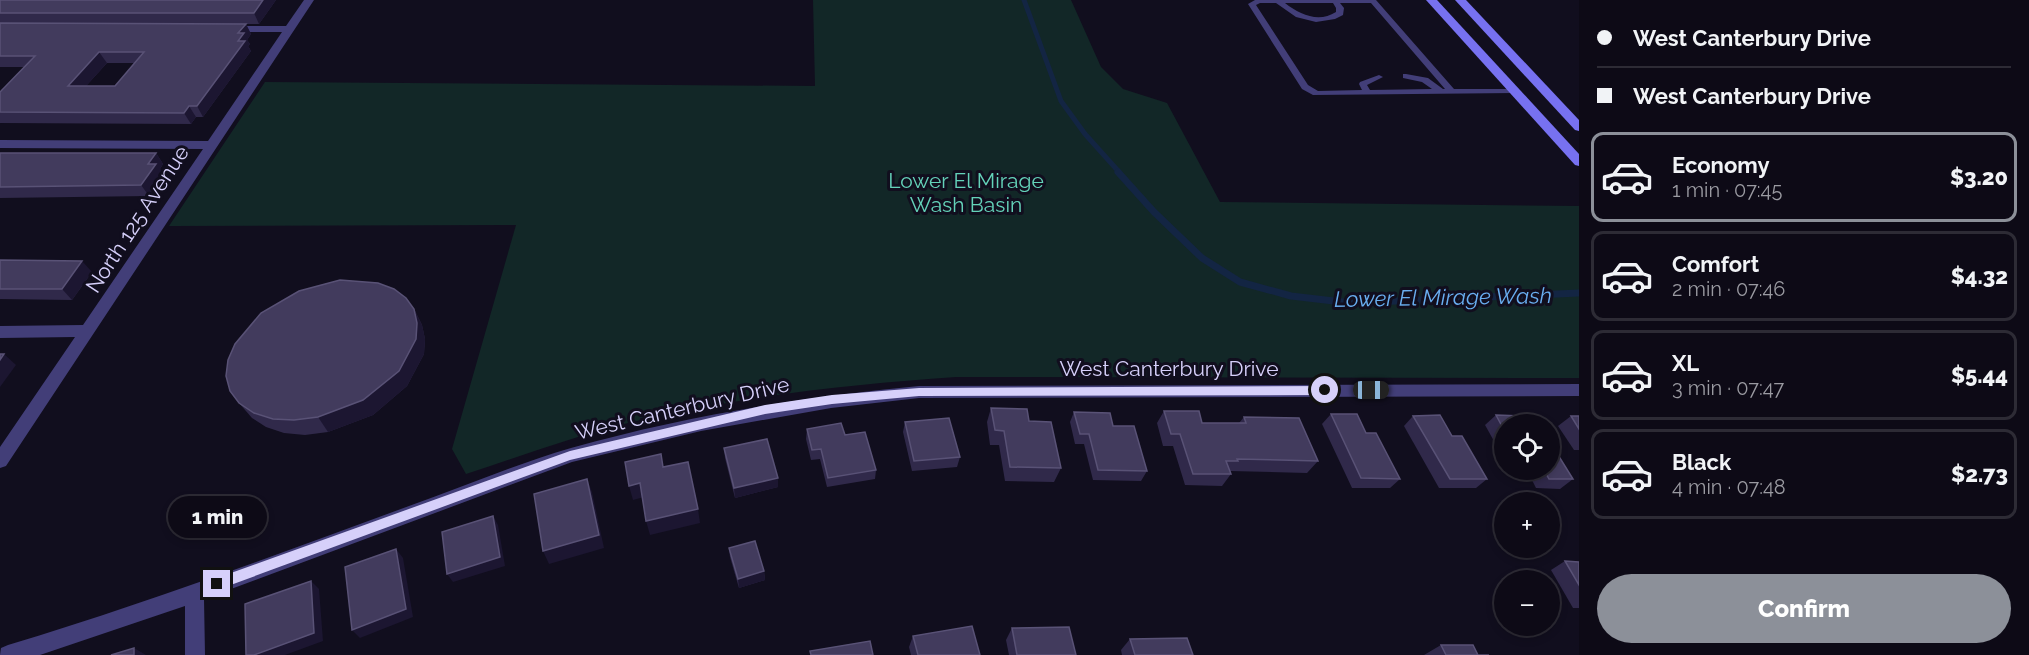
<!DOCTYPE html>
<html lang="en">
<head>
<meta charset="utf-8">
<style>
	:root { --surface:#0d0a16; --page:#1b1823; --text:#f1f3f6; --muted:#9a9aa1; --line:#2d2b35; --accent:#8c9099 }
	body { margin:0; font-family:Raleway,sans-serif; background:var(--page); color:var(--text); height:100vh; display:flex; flex-direction:column; font-size:22px; white-space:nowrap }
	* { box-sizing:border-box; margin:0 }
	p { font-size:20px; color:var(--muted) }
	.icon { flex:none; width:33px; height:33px; fill:none; stroke:currentColor; stroke-width:2; stroke-linecap:round; stroke-linejoin:round }
	.map { position:relative; flex:1; overflow:hidden }
	.drawer { display:flex; flex-direction:column; background:var(--surface); width:450px }
	.drawer>* { flex:none }
	.hud { display:grid; align-content:center; height:132px; padding:0 18px; background:var(--surface) }
	.tools { position:absolute; left:1494px; top:414px; display:grid; gap:12px }
	.tools a { display:grid; place-items:center; width:66px; height:66px; border-radius:50%; background:var(--surface); box-shadow:0 3px 9px #0003,0 0 0 2px var(--line); font-size:30px }
	.end { position:absolute; width:27px; height:27px; margin:-14px; border:8px solid #d6d0fa; background:#111; box-shadow:0 0 0 3px #111 }
	.from { border-radius:50% }
	.bubble { position:absolute; height:42px; border-radius:21px; background:var(--surface); box-shadow:0 3px 9px #0003,0 0 0 2px var(--line); font-size:20px; font-weight:800; line-height:42px; text-align:center }
	.car { position:absolute; width:18px; height:36px; margin:-18px -9px; border-radius:8px; box-shadow:0 0 4px 2px #0007; background:linear-gradient(#222 24%,#8ab4d8 0 40%,#222 0 76%,#8ab4d8 0 86%,#222 0) }
	.hud b { display:flex; align-items:center; gap:21px; height:57px; font-size:22px }
	.hud b+b { border-top:2px solid var(--line) }
	.hud i { width:15px; height:15px; background:var(--text) }
	ul { padding:0; list-style:none }
	li { display:flex; align-items:center; gap:18px; height:90px; margin:0 12px 9px; padding:0 6px; border:3px solid var(--line); border-radius:12px }
	li div { flex:1 }
	li b { display:block; font-size:22px }
	li em { font-style:normal; font-weight:800 }
	li.on { border-color:var(--accent) }
	li>.icon { width:54px; height:54px; stroke-width:1.5 }
	.primary-button { display:flex; gap:12px; margin-top:auto; padding:12px 18px }
	.primary-button a { flex:1; height:69px; border-radius:36px; background:var(--accent); color:#fff; font-size:24px; font-weight:800; line-height:69px; text-align:center }
	main { display:flex; flex:1; min-height:0 }
	.map>svg:first-child { display:block }
</style>
</head>
<body>
<main>
<div class="map">
<svg width="1579" height="655" viewBox="0 0 1579 655">
	<rect width="100%" height="100%" fill="#110e1e"/>
	<path fill="#122727" d="M813 0H1071L1101 67 1123 89 1167 103 1220 202 1579 206V378L956 377C851 384 747 396 645 419 585 432 525 455 466 474L452 449 516 225 169 226 265 82 815 86Z"/>
	<g fill="none" stroke-linecap="round" stroke-linejoin="round">
		<path stroke="#132543" stroke-width="5" d="M1024 0 1061 101 1085 134 1120 173"/>
		<path stroke="#132543" stroke-width="7" d="M1118 172 1154 212 1202 258 1240 282 1291 296 1351 303 1579 293"/>
		<path fill="#423e78" fill-rule="evenodd" d="M1255 0H1376L1454 89H1515L1519 91 1515 93 1313 95 1302 89 1248 4ZM1260 3H1276L1296 17 1316 22 1335 19 1343 15 1344 8 1340 3H1371L1445 89H1443L1428 78 1406 74H1403V78L1422 82 1432 89 1370 90 1367 85 1383 77 1379 75 1360 82 1359 84 1362 90 1318 91 1308 85 1256 5ZM1285 3H1333L1336 8V12C1319 23 1300 15 1285 3Z"/>
		<g fill="#423e78" fill-rule="evenodd">
			<path d="M304 0H314L6 466 0 468V447L75 337 0 338V326L83 325 203 149 0 148V140L208 141 282 32H228L223 29 228 26H286Z"/>
			<path d="M1579 384V396L919 398 831 408 701 431 572 462 204 599 205 655H185V606L40 655H0L1 648 8 645C144 604 276 555 409 506 463 487 516 464 571 448 685 416 802 397 919 386Z"/>
		</g>
		<g fill="#7771f0" fill-rule="evenodd">
			<path d="M1426 0H1437L1579 154V166L1575 165Z"/>
			<path d="M1455 0H1466L1579 120V131L1575 130Z"/>
		</g>
	</g>
	<g fill="#30294a" fill-rule="evenodd">
		<path d="M0 0H276L259 24H246L251 34 247 40 250 44 248 46 251 51 203 117H196L191 124 0 123V92L24 67H0ZM107 63H135L115 86H86Z"/>
		<path d="M0 153H156L163 164 160 169 164 175 149 196 0 198Z"/>
		<path d="M0 260 92 272 72 300 0 299Z"/>
		<path d="M414 309 422 325 425 339 424 354 407 386 373 415 328 432 305 435 284 433 266 427 252 418 239 403Z"/>
		<path d="M991 408 1029 421 1061 468 1054 482 1005 481 999 445H990L987 422Z"/>
		<path d="M1164 411 1202 423H1239L1244 417 1318 461 1307 473 1230 471 1231 474 1222 486 1185 485 1173 446H1163L1157 423Z"/>
		<path d="M1074 412 1113 426 1147 471 1141 481 1093 480 1084 444H1075L1070 422Z"/>
		<path d="M1331 414 1366 433 1400 479 1390 488H1352L1322 424Z"/>
		<path d="M1496 415 1504 424V459L1485 425Z"/>
		<path d="M1413 416 1452 436 1487 479 1476 488H1439L1404 426Z"/>
		<path d="M1571 416H1579V450H1574L1558 426Z"/>
		<path d="M905 422 960 457 957 467 912 471 903 432Z"/>
		<path d="M807 429 845 435 876 470 875 479 827 487 820 459 811 460 806 439Z"/>
		<path d="M724 448 778 487 735 498 725 458Z"/>
		<path d="M1510 470H1550L1573 479 1560 489 1536 488 1532 480 1516 479Z"/>
		<path d="M729 548 764 571 765 580 739 588 730 557Z"/>
		<path d="M1565 561 1579 562V608H1573L1551 570Z"/>
		<path d="M1012 628 1076 655H1009L1006 640Z"/>
		<path d="M913 636 980 655H911L909 647Z"/>
		<path d="M1130 639 1193 655H1122L1121 650Z"/>
		<path d="M1441 645 1478 655H1489H1424Z"/>
	</g>
	<g fill="#1c1631">
		<path d="M263 0H276L259 24 254 13Z"/>
		<path d="M246 24 251 34 247 40 250 44 248 46 251 51 203 117 197 106 238 41V33Z"/>
		<path d="M99 52 107 63 76 97 68 86Z"/>
		<path d="M189 106 196 117 191 124 184 113Z"/>
		<path d="M156 153 163 164 160 169 164 175 149 196 141 185 148 164Z"/>
		<path d="M82 261 92 272 72 300 62 289Z"/>
		<path d="M414 309 422 325 425 339 424 354 407 386 373 415 328 432 318 417Z"/>
		<path d="M4 354 16 365 0 387V360Z"/>
		<path d="M778 478V487L735 498 734 488Z"/>
		<path d="M587 479 592 492 604 548 549 564 543 551Z"/>
		<path d="M640 483 644 497 633 500 629 486Z"/>
		<path d="M698 509 700 523 650 535 646 521Z"/>
		<path d="M493 516 498 525 505 566 453 582 447 574Z"/>
		<path d="M396 549 403 558 413 617 360 638 352 630Z"/>
		<path d="M764 571 765 580 739 588 738 579Z"/>
		<path d="M311 581 319 589 323 641 285 655H254Z"/>
		<path d="M134 648 146 655H134Z"/>
	</g>
	<g fill="#423b5d" stroke="#595276" stroke-width="1.5" fill-rule="evenodd">
		<path d="M0 0H263L254 13H0Z"/>
		<path d="M0 23 246 24 238 33H244L238 41H245L197 106H189L184 113 0 112V92L35 56H0ZM99 52H144L115 86H68Z"/>
		<path d="M0 153H156L148 164H156L141 185 0 187Z"/>
		<path d="M0 260 82 261 62 289H0Z"/>
		<path d="M340 280 378 283 394 289 406 298 414 309 417 323 416 339 399 371 363 400 318 417 294 420 273 419 254 413 239 403 230 391 226 376 228 360 235 344 261 313 299 291Z"/>
		<path d="M0 354H4L0 360Z"/>
		<path d="M991 408 1027 409 1029 421 1051 422 1061 468 1010 467 1004 431 995 430Z"/>
		<path d="M1164 411H1199L1202 423H1246L1244 417 1299 418 1318 461 1237 459 1238 461H1226L1231 474H1193L1180 434H1171Z"/>
		<path d="M1074 412 1110 413 1113 426H1134L1147 471 1098 470 1089 434H1080Z"/>
		<path d="M1331 414H1357L1366 433H1376L1400 479 1361 478Z"/>
		<path d="M1440 415 1452 436H1462L1487 479H1450L1413 416Z"/>
		<path d="M1496 415 1522 416 1527 424H1504V430Z"/>
		<path d="M1571 416H1579V429Z"/>
		<path d="M949 418 960 457 914 461 905 422Z"/>
		<path d="M841 423 845 435 865 432 876 470 828 478 821 449 812 450 807 429Z"/>
		<path d="M767 439 778 478 734 488 724 448Z"/>
		<path d="M1550 442 1573 479H1549L1544 470H1528H1550Z"/>
		<path d="M661 454 663 467 688 462 698 509 646 521 640 483 629 486 625 462Z"/>
		<path d="M587 479 599 535 543 551 534 494Z"/>
		<path d="M493 516 500 557 447 574 442 532Z"/>
		<path d="M755 541 764 571 738 579 729 548Z"/>
		<path d="M396 549 406 609 352 630 345 567Z"/>
		<path d="M1565 561 1579 562V585Z"/>
		<path d="M311 581 314 633 254 655H246L245 604Z"/>
		<path d="M972 626 980 655H918L913 636Z"/>
		<path d="M1069 627 1076 655H1017L1012 628Z"/>
		<path d="M1187 638 1193 655H1135L1130 639Z"/>
		<path d="M870 641 873 655H811L810 651Z"/>
		<path d="M1441 645H1473L1478 655H1489H1446Z"/>
		<path d="M134 648V655H111Z"/>
	</g>
	<path fill="#d6d0fa" d="M1325 386 1330 390 1325 395 919 396 832 404 765 414 570 460 217 590 211 584 217 578 570 451 765 405 832 395 919 388Z"/>
	<g text-anchor="middle" dominant-baseline="central" stroke-width="6" stroke-linejoin="round" paint-order="stroke">
		<g font-size="21" fill="#64d2b9" stroke="#110e1e">
			<text x="966" y="180">Lower El Mirage<tspan x="966" dy="24">Wash Basin</tspan></text>
		</g>
		<g font-size="21" fill="#d6d0fa" stroke="#110e1e">
			<text transform="translate(137 219) rotate(-57)">North 125 Avenue</text>
			<text x="1169" y="368">West Canterbury Drive</text>
			<text transform="translate(682 408) rotate(-13)">West Canterbury Drive</text>
		</g>
		<g font-size="22" font-style="italic" fill="#69aef0" stroke="#110e1e">
			<text transform="translate(1443 297) rotate(-1)">Lower El Mirage Wash</text>
		</g>
	</g>
</svg>
<div class="tools">
<a><svg class="icon" aria-label="locate" viewBox="0 0 24 24"><circle cx="12" cy="12" r="6"/><path d="M12 2v4M12 18v4M2 12h4M18 12h4"/></svg></a>
<a>+</a>
<a>−</a>
</div>
<i class="end from" style="left:1325px;top:390px"></i>
<i class="end" style="left:217px;top:584px"></i>
<div class="bubble" style="left:168px;top:496px;width:99px">1 min</div>
<i class="car" style="left:1371px;top:390px;rotate:90deg"></i>
</div>
<section class="drawer">
<div class="hud">
<b><i class="from"></i>West Canterbury Drive</b>
<b><i></i>West Canterbury Drive</b>
</div>
<ul>
<li class="on"><svg class="icon" aria-label="car" viewBox="0 0 24 24"><path d="M5 17H2v-5l4-1 3-4h7l3 4 3 1v5h-3M9 17h6M6 11h13"/><circle cx="7" cy="17" r="2"/><circle cx="17" cy="17" r="2"/></svg><div><b>Economy</b><p>1 min · 07:45</p></div><em>$3.20</em></li>
<li><svg class="icon" aria-label="car" viewBox="0 0 24 24"><path d="M5 17H2v-5l4-1 3-4h7l3 4 3 1v5h-3M9 17h6M6 11h13"/><circle cx="7" cy="17" r="2"/><circle cx="17" cy="17" r="2"/></svg><div><b>Comfort</b><p>2 min · 07:46</p></div><em>$4.32</em></li>
<li><svg class="icon" aria-label="car" viewBox="0 0 24 24"><path d="M5 17H2v-5l4-1 3-4h7l3 4 3 1v5h-3M9 17h6M6 11h13"/><circle cx="7" cy="17" r="2"/><circle cx="17" cy="17" r="2"/></svg><div><b>XL</b><p>3 min · 07:47</p></div><em>$5.44</em></li>
<li><svg class="icon" aria-label="car" viewBox="0 0 24 24"><path d="M5 17H2v-5l4-1 3-4h7l3 4 3 1v5h-3M9 17h6M6 11h13"/><circle cx="7" cy="17" r="2"/><circle cx="17" cy="17" r="2"/></svg><div><b>Black</b><p>4 min · 07:48</p></div><em>$2.73</em></li>
</ul>
<div class="primary-button"><a>Confirm</a></div>
</section>
</main>
</body>
</html>
